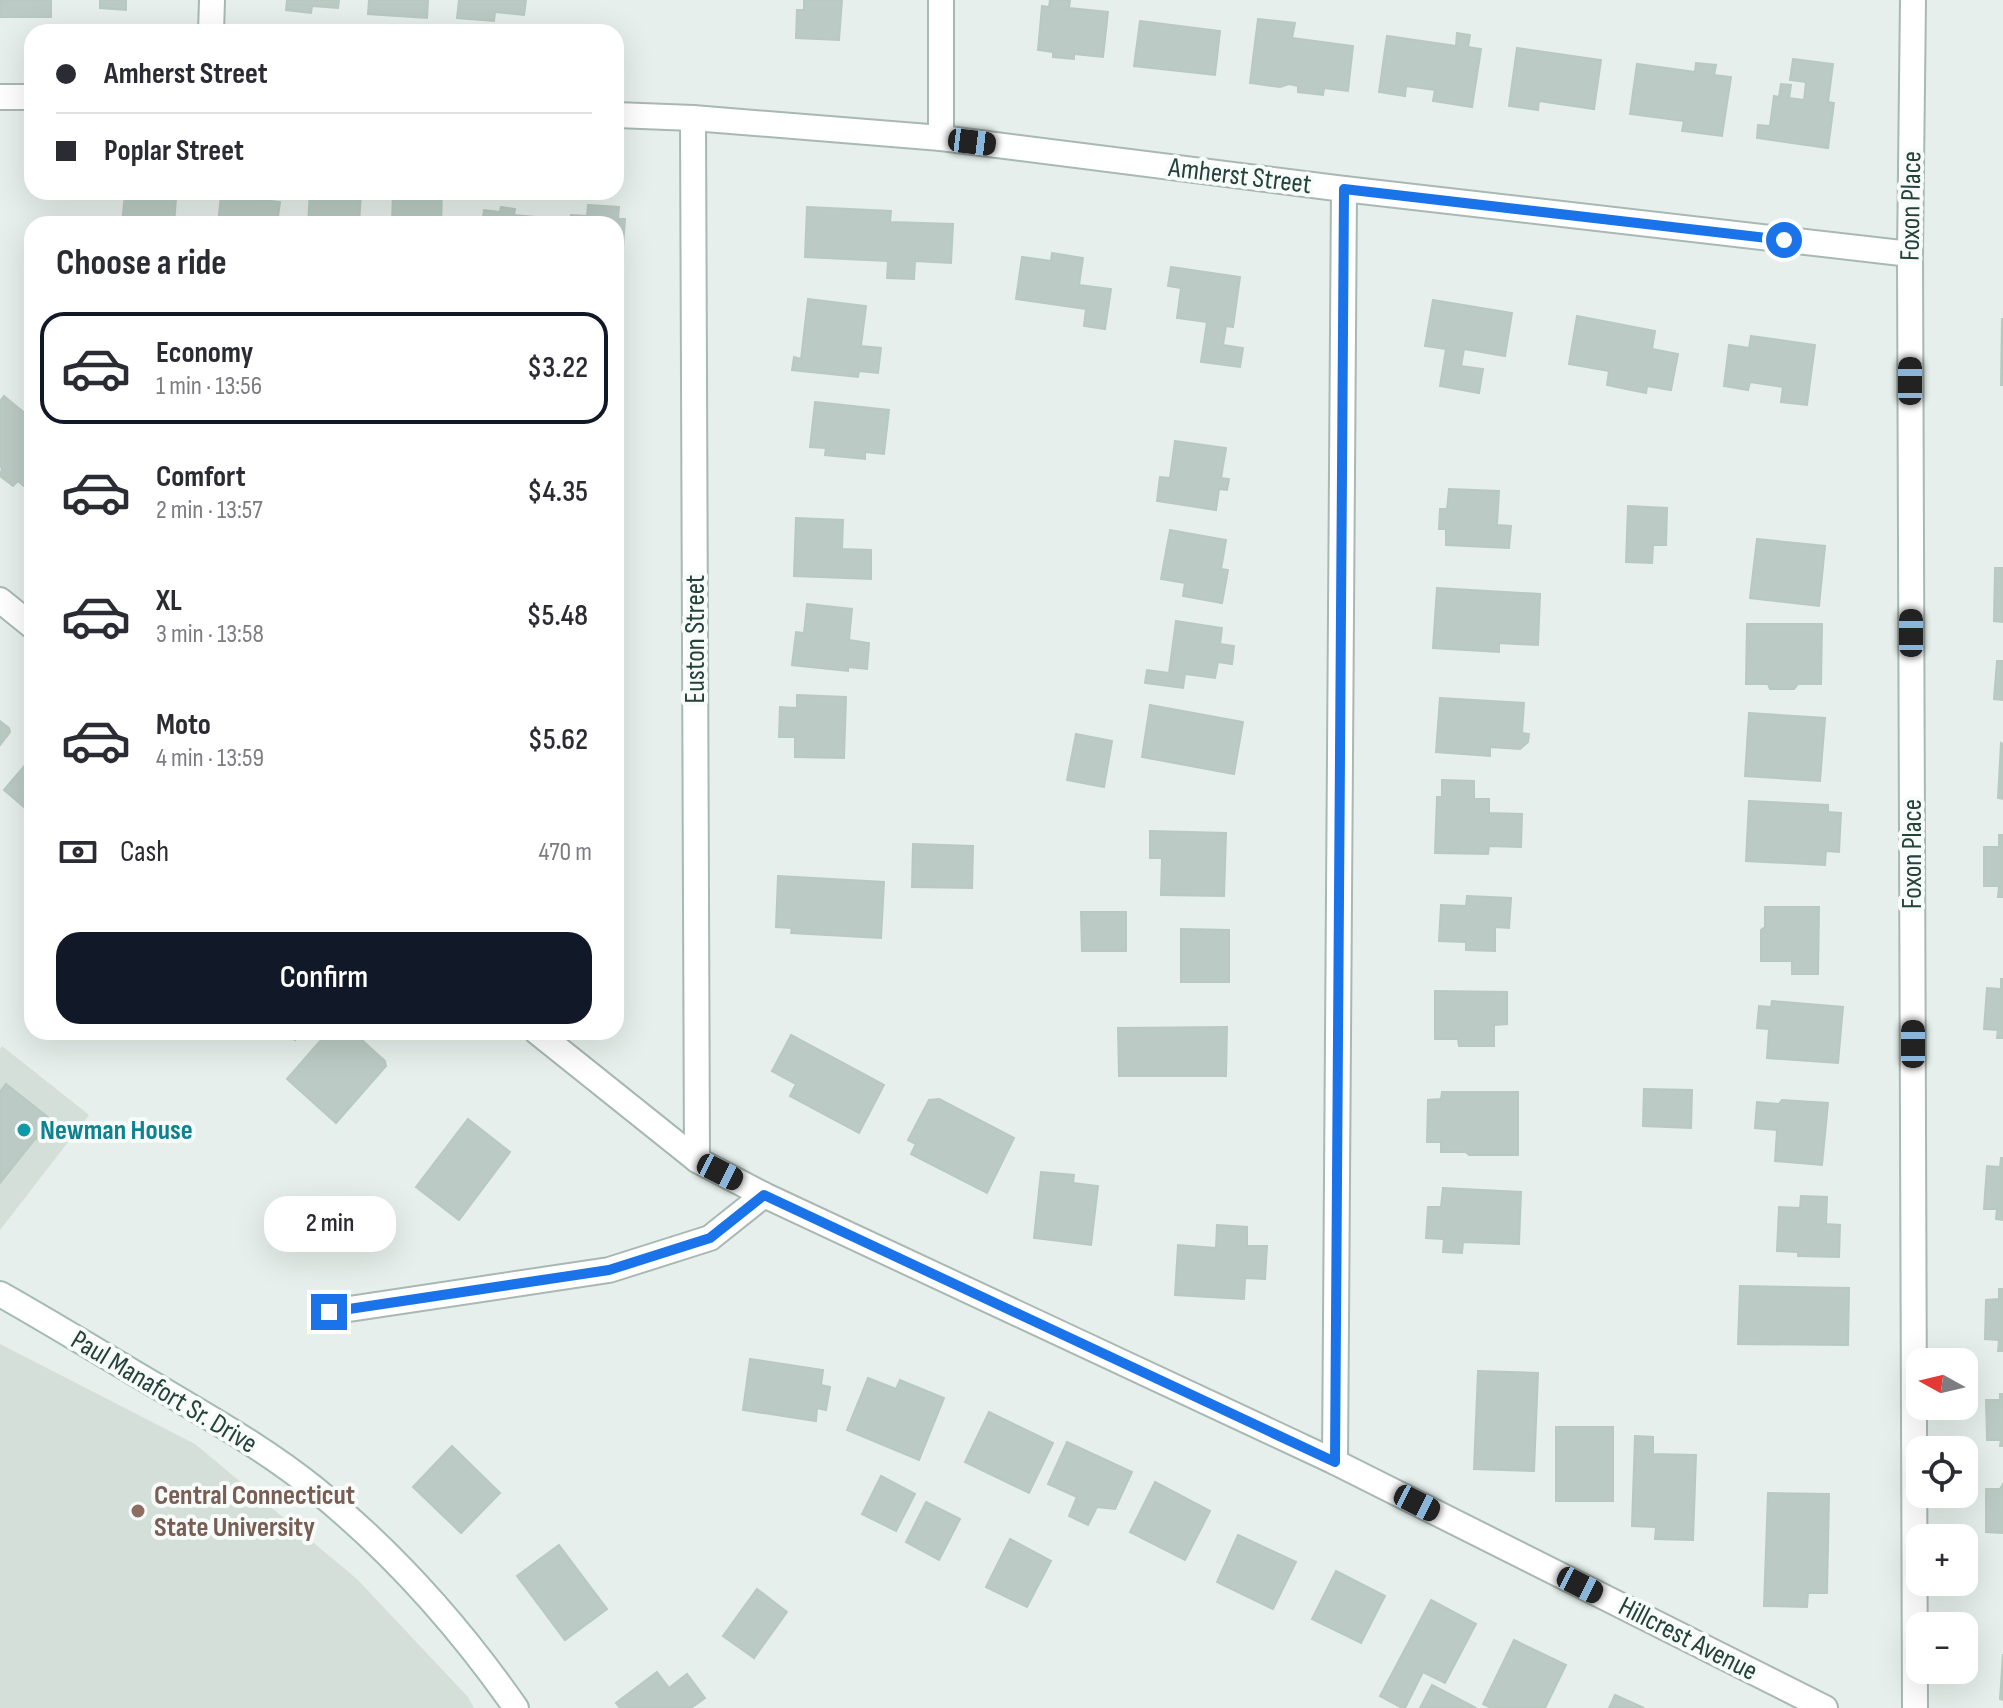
<!DOCTYPE html>
<html lang="en">
<head>
<meta charset="utf-8">
<style>
	:root { --surface:#fff; --page:#f7f7f7; --text:#2b2b33; --muted:#7c7c81; --line:#e1e1e2; --accent:#111827 }
	body { margin:0; font-family:"Sofia Sans Condensed",sans-serif; background:var(--page); color:var(--text); height:100vh; display:flex; flex-direction:column; font-size:30px; white-space:nowrap }
	* { box-sizing:border-box; margin:0 }
	p { font-size:26px; color:var(--muted) }
	.icon { flex:none; width:44px; height:44px; fill:none; stroke:currentColor; stroke-width:2; stroke-linecap:round; stroke-linejoin:round }
	.map { position:relative; flex:1; overflow:hidden }
	.drawer { position:absolute; left:24px; top:216px; width:600px; height:824px; display:flex; flex-direction:column; background:var(--surface); border-radius:24px; box-shadow:0 8px 32px #0002 }
	.drawer>* { flex:none }
	.banner { position:absolute; left:24px; top:24px; width:600px; height:176px; border-radius:24px; box-shadow:0 8px 32px #0002; display:grid; align-content:center; height:176px; padding:0 32px; background:var(--surface) }
	.needle { width:52px; rotate:278deg }
	.controls { position:absolute; left:1906px; top:1348px; display:grid; gap:16px }
	.controls a { display:grid; place-items:center; width:72px; height:72px; border-radius:16px; background:var(--surface); box-shadow:0 8px 32px #0002; font-size:40px }
	.end { position:absolute; width:36px; height:36px; margin:-18px; border:10px solid #1a73e8; background:#fff; box-shadow:0 0 0 4px #fff }
	.from { border-radius:50% }
	.bubble { position:absolute; height:56px; border-radius:24px; background:var(--surface); box-shadow:0 8px 32px #0002; font-size:26px; font-weight:600; line-height:56px; text-align:center }
	.car { position:absolute; width:24px; height:48px; margin:-24px -12px; border-radius:10px; box-shadow:0 0 6px 2px #0007; background:linear-gradient(#222 24%,#8ab4d8 0 40%,#222 0 76%,#8ab4d8 0 86%,#222 0) }
	.banner b { display:flex; align-items:center; gap:28px; height:76px; font-size:30px }
	.banner b+b { border-top:2px solid var(--line) }
	.banner i { width:20px; height:20px; background:var(--text) }
	ul { padding:0; list-style:none }
	li { display:flex; align-items:center; gap:24px; height:112px; margin:0 16px 12px; padding:0 16px; border:4px solid transparent; border-radius:24px }
	li div { flex:1 }
	li b { display:block; font-size:30px }
	li em { font-style:normal; font-weight:600 }
	li.on { border-color:var(--accent) }
	li>.icon { width:72px; height:72px; stroke-width:1.5 }
	h2 { padding:0 32px; font-size:36px; line-height:96px }
	.pay { display:flex; align-items:center; gap:20px; height:88px; padding:0 32px; font-size:30px }
	.pay p { margin-inline-start:auto }
	.cta { display:flex; gap:16px; margin-top:auto; padding:16px 32px }
	.cta a { flex:1; height:92px; border-radius:24px; background:var(--accent); color:#fff; font-size:32px; font-weight:600; line-height:92px; text-align:center }
	.map>svg:first-child { display:block }
</style>
</head>
<body>
<div class="map">
<svg width="2003" height="1708" viewBox="0 0 2003 1708">
	<rect width="100%" height="100%" fill="#e6efeb"/>
	<g fill="#d4dfda">
		<path d="M2 1046 89 1115 0 1230V1049Z"/>
		<path d="M0 1344 195 1444 357 1579 468 1697 474 1708H0Z"/>
	</g>
	<g fill="#bbcac4" stroke="#b8c9c2" stroke-width="2">
		<rect x="0" y="0" width="51" height="17"/>
		<path d="M100 0H126V10L100 8Z"/>
		<path d="M287 0H339L338 8 312 6 311 13 286 10Z"/>
		<path d="M369 0H428L427 18 368 14Z"/>
		<path d="M459 0H526L524 15 495 12 494 21 457 18Z"/>
		<path d="M804 0H842L839 40 796 38 797 10H804Z"/>
		<path d="M1050 0H1070L1069 8 1108 12 1103 57 1074 54V59L1053 57V52L1038 50 1042 6 1049 7Z"/>
		<path d="M1258 19 1295 23 1292 38 1353 46 1348 91 1324 88 1323 95 1298 92V86L1289 84 1280 87 1250 83Z"/>
		<path d="M1140 21 1220 31 1215 75 1134 66Z"/>
		<path d="M1457 33 1470 35 1468 47 1481 49 1472 107 1433 101 1435 90 1406 86 1405 96 1379 92 1387 36 1456 46Z"/>
		<path d="M1517 48 1601 60 1594 109 1539 101 1538 110 1509 106Z"/>
		<path d="M1793 59 1833 64 1828 102 1834 103 1828 148 1757 138 1758 125 1770 126 1774 96 1779 97 1781 84 1791 85 1789 98 1804 100 1806 82 1790 80Z"/>
		<path d="M1696 63 1716 65 1714 75 1731 77 1722 136 1682 131 1684 121 1630 114 1637 64 1695 72Z"/>
		<path d="M310 192H361L359 224H308Z"/>
		<path d="M393 192H442L441 224H392Z"/>
		<path d="M125 194 176 199 174 224H122Z"/>
		<path d="M221 195 280 202 277 224H218Z"/>
		<path d="M588 205 619 207 618 219H625L620 290 616 289V224H570L571 215 587 216Z"/>
		<path d="M501 207 515 209 514 215 545 218 544 224H482L484 210 500 212Z"/>
		<path d="M807 207 891 211 890 222 953 224 951 263 915 261 914 279 887 278 888 261 805 257Z"/>
		<path d="M1052 253 1083 258 1079 285 1111 289 1105 329 1084 326 1086 309 1016 299 1022 257 1051 261Z"/>
		<path d="M1171 267 1240 277 1233 327 1226 326 1223 345 1243 348 1240 367 1201 362 1207 322 1177 318 1181 288 1168 286Z"/>
		<path d="M808 299 866 306 861 346 881 348 878 373 859 371 858 377 792 370 794 357 801 359Z"/>
		<path d="M1433 300 1512 313 1505 356 1464 349 1461 366 1483 369 1479 393 1440 386 1446 349 1425 346Z"/>
		<path d="M1577 316 1655 331 1652 349 1678 354 1671 390 1647 386 1646 393 1607 385 1609 371 1569 364Z"/>
		<path d="M2002 319H2003V385H2001Z"/>
		<path d="M1751 336 1815 345 1807 405 1781 402 1783 387 1750 382 1748 390 1724 386 1729 345 1749 348Z"/>
		<path d="M4 396 32 419V493L18 481 13 486 0 476 2 468 0 466V401Z"/>
		<path d="M815 402 889 410 884 454 865 452V459L825 455 826 448 810 447Z"/>
		<path d="M1175 441 1226 448 1221 478 1229 479 1227 490 1219 489 1216 510 1157 501 1160 477 1170 478Z"/>
		<path d="M1449 489 1499 491 1497 525 1511 526 1509 548 1446 545V529H1439L1440 509H1447Z"/>
		<path d="M1628 506 1667 508 1666 545H1653L1652 563 1626 562Z"/>
		<path d="M796 518 843 520 842 549 871 550V579L794 576Z"/>
		<path d="M1170 530 1226 540 1221 569 1228 570 1222 603 1183 596 1185 583 1161 579Z"/>
		<path d="M1757 539 1825 546 1819 606 1750 598Z"/>
		<path d="M1995 568H2003V622L1994 621Z"/>
		<path d="M1437 588 1540 594 1538 645 1499 643V652L1433 648Z"/>
		<path d="M807 604 852 609 849 640 869 643 867 669 848 667V671L792 665 796 632 804 633Z"/>
		<path d="M1176 621 1222 628 1220 644 1234 646 1232 664 1218 662 1215 678 1185 674 1183 688 1145 683 1147 670 1169 673Z"/>
		<path d="M1747 624H1822L1821 684H1798L1794 689H1770L1768 684H1746Z"/>
		<path d="M1997 661H2003V700L1994 699Z"/>
		<path d="M797 695 846 697 844 758 795 757V737H779L780 707 797 708Z"/>
		<path d="M1440 698 1524 703 1522 733 1529 734 1528 742 1520 749 1490 747V756L1436 752Z"/>
		<path d="M1150 705 1243 722 1234 774 1142 757Z"/>
		<path d="M1749 713 1825 718 1820 781 1745 776Z"/>
		<path d="M0 721 9 728 10 732 0 745Z"/>
		<path d="M1076 734 1112 741 1104 787 1067 780Z"/>
		<path d="M2001 743 2003 744V799L1998 798Z"/>
		<path d="M32 757V814L4 790Z"/>
		<path d="M1442 780 1474 781V799H1489V813L1522 814 1521 847 1489 846 1488 854 1435 853 1437 797H1442Z"/>
		<path d="M1749 801 1828 805V812L1841 813 1839 852 1826 851 1825 865 1746 861Z"/>
		<path d="M1150 831 1226 833 1224 896 1161 895 1162 858H1150Z"/>
		<path d="M1999 835H2003V897H1998L1999 886H1984V847H1999Z"/>
		<path d="M913 844 973 846 972 888 912 887Z"/>
		<path d="M778 876 884 882 881 938 791 933 792 928 776 927Z"/>
		<path d="M1467 896 1511 898 1509 928 1495 927V951L1466 950V942L1439 941 1441 905 1466 906Z"/>
		<path d="M1765 907H1819L1818 974H1792V961H1761V930L1765 927Z"/>
		<path d="M1081 912H1126V951H1082Z"/>
		<path d="M1181 929 1229 930V982H1181Z"/>
		<path d="M2001 979H2003V1038H1997L1998 1030 1984 1029 1987 988 2001 989Z"/>
		<path d="M1435 991 1507 992V1024L1494 1025V1046H1459L1458 1039H1435Z"/>
		<path d="M1772 1001 1843 1007 1838 1063 1767 1058 1769 1029 1757 1028 1759 1006 1771 1007Z"/>
		<path d="M1227 1027 1226 1076H1119L1118 1028Z"/>
		<path d="M285 1032H302L295 1040Z"/>
		<path d="M328 1032H353L385 1061 386 1066 336 1123 287 1079Z"/>
		<path d="M791 1035 884 1085 859 1133 790 1096 796 1084 772 1071Z"/>
		<path d="M6 1084 54 1122 39 1141 36 1138 0 1183V1092Z"/>
		<path d="M1644 1089 1692 1090 1691 1128 1643 1126Z"/>
		<path d="M1442 1092H1518V1155H1469L1466 1152H1441V1142H1427L1428 1100 1441 1099Z"/>
		<path d="M939 1099 1014 1138 987 1193 911 1154 916 1144 908 1140 929 1100Z"/>
		<path d="M1782 1100 1828 1103 1822 1165 1775 1161 1777 1130 1755 1128 1757 1102 1779 1104Z"/>
		<path d="M468 1119 510 1152 459 1220 416 1187Z"/>
		<path d="M2001 1158H2003V1220L1996 1219 1997 1209H1984L1987 1166 2000 1167Z"/>
		<path d="M1041 1172 1074 1175 1073 1183 1098 1186 1091 1245 1034 1238Z"/>
		<path d="M1443 1188 1521 1192 1519 1244 1463 1242 1462 1253 1443 1252 1444 1239 1426 1238 1428 1207H1441Z"/>
		<path d="M1801 1196 1827 1197 1826 1224 1840 1225 1839 1257 1798 1256V1252L1777 1251 1779 1207 1800 1208Z"/>
		<path d="M1217 1225 1247 1227V1246H1267L1265 1279 1245 1278 1244 1299 1175 1295 1178 1245 1216 1248Z"/>
		<path d="M1740 1286 1849 1288 1848 1345 1738 1344Z"/>
		<path d="M1999 1289H2003V1351H1998L1999 1340 1985 1339 1986 1300 1999 1299Z"/>
		<path d="M750 1359 823 1370 821 1385 830 1387 826 1410 817 1408 816 1421 743 1410Z"/>
		<path d="M1478 1371 1538 1373 1534 1471 1474 1469Z"/>
		<path d="M868 1378 896 1389 900 1380 944 1398 919 1460 847 1430Z"/>
		<path d="M2000 1394H2003V1446H2000L2001 1440H1987L1986 1400H2000Z"/>
		<path d="M989 1412 1053 1443 1029 1493 965 1462Z"/>
		<rect x="1556" y="1427" width="57" height="74"/>
		<path d="M1635 1436 1653 1437V1454L1696 1455 1693 1540 1655 1539 1656 1527 1632 1526Z"/>
		<path d="M1067 1442 1132 1472 1115 1509 1097 1507 1088 1525 1069 1516 1077 1497 1048 1484Z"/>
		<path d="M452 1446 500 1493 461 1533 413 1487Z"/>
		<path d="M881 1476 915 1494 896 1531 862 1514Z"/>
		<path d="M1155 1482 1210 1511 1185 1560 1130 1532Z"/>
		<path d="M2003 1484V1533L1986 1532V1489H2000Z"/>
		<path d="M1768 1493 1829 1494 1827 1593H1808L1807 1607 1764 1606Z"/>
		<path d="M926 1502 960 1519 939 1560 906 1542Z"/>
		<path d="M1238 1535 1296 1562 1273 1609 1217 1582Z"/>
		<path d="M1010 1539 1051 1561 1027 1607 986 1587Z"/>
		<path d="M559 1545 607 1609 565 1640 517 1576Z"/>
		<path d="M1336 1571 1385 1596 1361 1643 1312 1619Z"/>
		<path d="M757 1589 787 1612 754 1658 723 1636Z"/>
		<path d="M1431 1600 1476 1624 1445 1683 1423 1672 1405 1708H1402L1380 1696Z"/>
		<path d="M1514 1640 1566 1665 1545 1708H1491L1483 1704Z"/>
		<path d="M2003 1654V1700L2000 1699Z"/>
		<path d="M657 1672 669 1688 687 1674 705 1698 691 1708H620L616 1703Z"/>
		<path d="M1432 1685 1476 1708H1420Z"/>
		<path d="M1615 1695 1644 1708H1609Z"/>
	</g>
	<g fill="none" stroke-linecap="round" stroke-linejoin="round">
		<defs>
			<g id="street">
				<path d="M1913 0 1910 254 1915 1708"/>
				<path d="M211 32 212 0"/>
				<path d="M0 97H32"/>
				<path d="M616 115 693 118 941 138 1344 189 1910 254"/>
				<path d="M693 118 697 1160"/>
				<path d="M941 138V0"/>
				<path d="M0 600 32 626"/>
				<path d="M537 1032 697 1160 764 1195 1335 1462 1825 1708"/>
				<path d="M329 1312 609 1270 710 1238 764 1195"/>
				<path d="M1335 1462 1344 189"/>
			</g>
			<path id="secondary" d="M0 1294C55 1325 108 1358 163 1390 215 1421 268 1451 315 1489 394 1553 458 1625 516 1708"/>
		</defs>
		<use href="#street" stroke="#a8b8b2" stroke-width="28"/>
		<use href="#secondary" stroke="#a4bbb3" stroke-width="28"/>
		<use href="#street" stroke="#fff" stroke-width="24"/>
		<use href="#secondary" stroke="#fff" stroke-width="24"/>
	</g>
	<g fill="none" stroke-linecap="round" stroke-linejoin="round">
		<path stroke="#1a73e8" stroke-width="10" d="M329 1312 609 1270 710 1238 764 1195 1335 1462 1344 189 1784 240"/>
	</g>
	<circle fill="#0f9aa8" stroke="#f7fbf9" stroke-width="3" cx="24" cy="1130" r="8"/>
	<circle fill="#8d6e63" stroke="#f7fbf9" stroke-width="3" cx="138" cy="1511" r="8"/>
	<g text-anchor="middle" dominant-baseline="central" stroke-width="8" stroke-linejoin="round" paint-order="stroke">
		<g font-size="28" fill="#24423a" stroke="#f7fbf9">
			<text transform="translate(1240 176) rotate(7)">Amherst Street</text>
			<text transform="translate(1911 206) rotate(-89)">Foxon Place</text>
			<text transform="translate(695 639) rotate(-90)">Euston Street</text>
			<text transform="translate(1912 854) rotate(-90)">Foxon Place</text>
			<text transform="translate(164 1392) rotate(31)">Paul Manafort Sr. Drive</text>
			<text transform="translate(1688 1639) rotate(27)">Hillcrest Avenue</text>
		</g>
		<g font-size="28" font-weight="bold" fill="#0d838f" stroke="#f7fbf9" text-anchor="start">
			<text x="40" y="1130">Newman House</text>
		</g>
		<g font-size="28" font-weight="bold" fill="#785e54" stroke="#f7fbf9" text-anchor="start">
			<text x="154" y="1495">Central Connecticut<tspan x="154" dy="32">State University</tspan></text>
		</g>
	</g>
</svg>
<div class="controls">
<a><svg class="needle" viewBox="-14 -14 28 28"><path d="M0-13l5 13h-10z" fill="#e53935"/><path d="M0 13l5-13h-10z" fill="#7c7c81"/></svg></a>
<a><svg class="icon" aria-label="locate" viewBox="0 0 24 24"><circle cx="12" cy="12" r="6"/><path d="M12 2v4M12 18v4M2 12h4M18 12h4"/></svg></a>
<a>+</a>
<a>−</a>
</div>
<i class="end from" style="left:1784px;top:240px"></i>
<i class="end" style="left:329px;top:1312px"></i>
<div class="bubble" style="left:264px;top:1196px;width:132px">2 min</div>
<i class="car" style="left:972px;top:142px;rotate:97deg"></i>
<i class="car" style="left:1910px;top:381px;rotate:0deg"></i>
<i class="car" style="left:1911px;top:633px;rotate:0deg"></i>
<i class="car" style="left:1913px;top:1044px;rotate:0deg"></i>
<i class="car" style="left:720px;top:1172px;rotate:117deg"></i>
<i class="car" style="left:1417px;top:1503px;rotate:117deg"></i>
<i class="car" style="left:1580px;top:1585px;rotate:117deg"></i>
<div class="banner">
<b><i class="from"></i>Amherst Street</b>
<b><i></i>Poplar Street</b>
</div>
<section class="drawer">
<h2>Choose a ride</h2>
<ul>
<li class="on"><svg class="icon" aria-label="car" viewBox="0 0 24 24"><path d="M5 17H2v-5l4-1 3-4h7l3 4 3 1v5h-3M9 17h6M6 11h13"/><circle cx="7" cy="17" r="2"/><circle cx="17" cy="17" r="2"/></svg><div><b>Economy</b><p>1 min · 13:56</p></div><em>$3.22</em></li>
<li><svg class="icon" aria-label="car" viewBox="0 0 24 24"><path d="M5 17H2v-5l4-1 3-4h7l3 4 3 1v5h-3M9 17h6M6 11h13"/><circle cx="7" cy="17" r="2"/><circle cx="17" cy="17" r="2"/></svg><div><b>Comfort</b><p>2 min · 13:57</p></div><em>$4.35</em></li>
<li><svg class="icon" aria-label="car" viewBox="0 0 24 24"><path d="M5 17H2v-5l4-1 3-4h7l3 4 3 1v5h-3M9 17h6M6 11h13"/><circle cx="7" cy="17" r="2"/><circle cx="17" cy="17" r="2"/></svg><div><b>XL</b><p>3 min · 13:58</p></div><em>$5.48</em></li>
<li><svg class="icon" aria-label="car" viewBox="0 0 24 24"><path d="M5 17H2v-5l4-1 3-4h7l3 4 3 1v5h-3M9 17h6M6 11h13"/><circle cx="7" cy="17" r="2"/><circle cx="17" cy="17" r="2"/></svg><div><b>Moto</b><p>4 min · 13:59</p></div><em>$5.62</em></li>
</ul>
<div class="pay"><svg class="icon" aria-label="cash" viewBox="0 0 24 24"><path d="M3 7h18v10H3z"/><circle cx="12" cy="12" r="2"/></svg>Cash<p>470 m</p></div>
<div class="cta"><a>Confirm</a></div>
</section>
</div>
</body>
</html>
